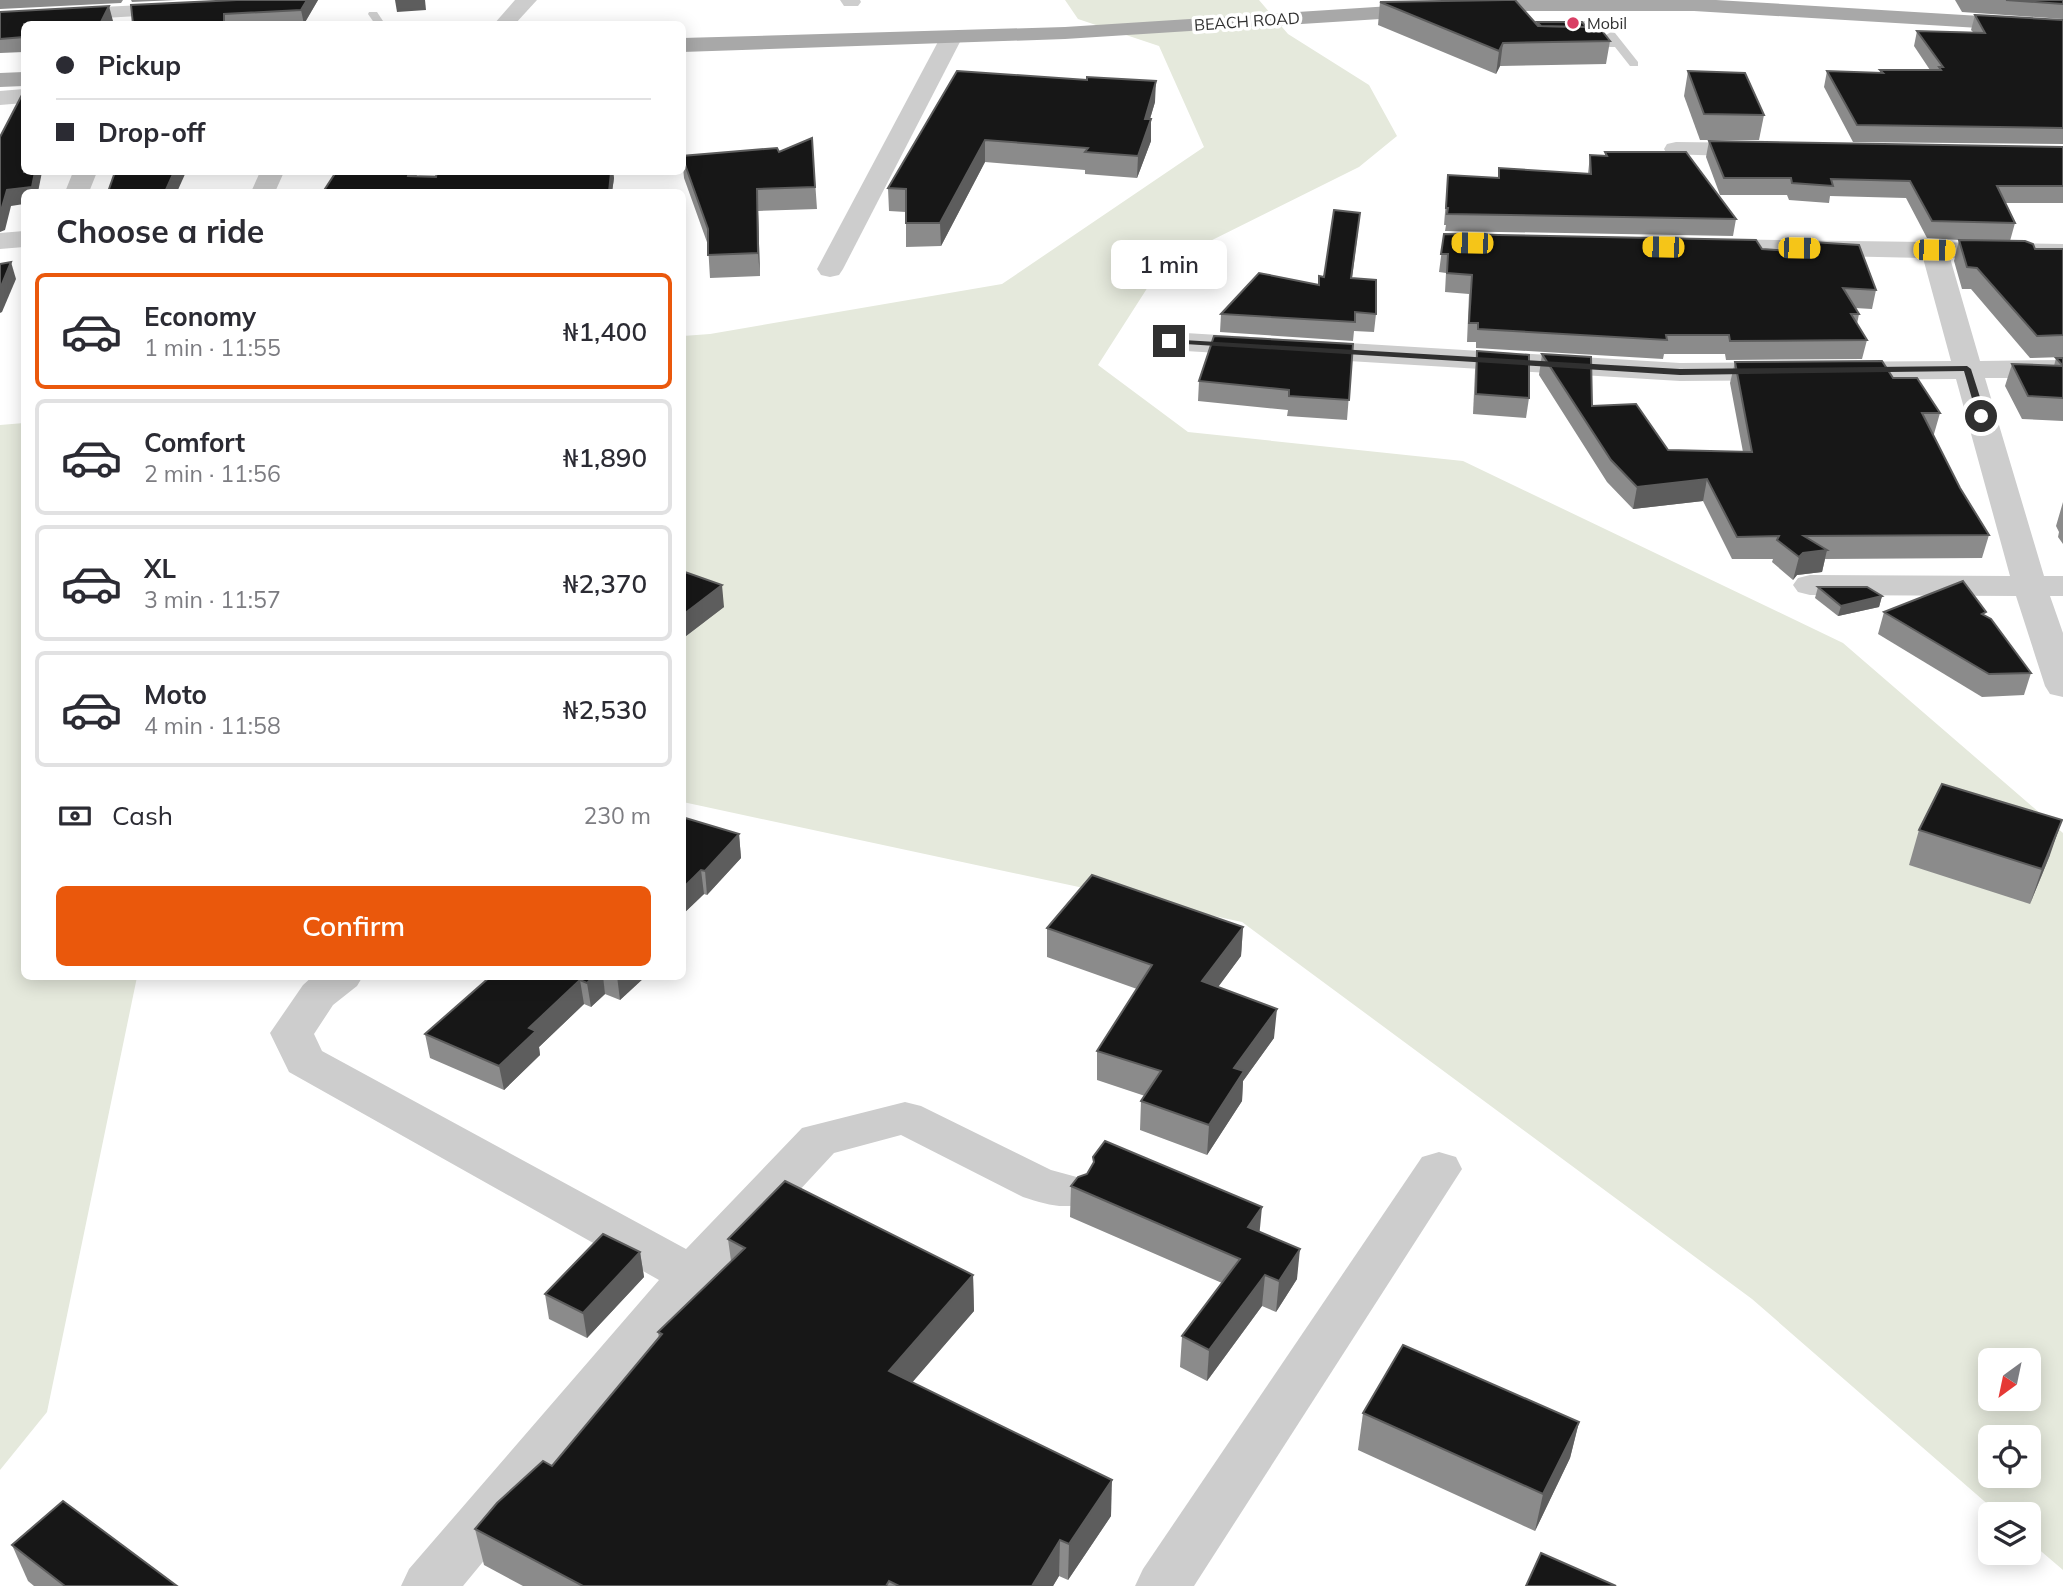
<!DOCTYPE html>
<html lang="en">
<head>
<meta charset="utf-8">
<style>
	:root { --surface:#fff; --page:#f7f7f7; --text:#2b2b33; --muted:#7c7c81; --line:#e1e1e2; --accent:#ea580c }
	body { margin:0; font-family:Mulish,sans-serif; background:var(--page); color:var(--text); height:100vh; display:flex; flex-direction:column; font-size:26px; white-space:nowrap }
	* { box-sizing:border-box; margin:0 }
	p { font-size:23px; color:var(--muted) }
	.icon { flex:none; width:38px; height:38px; fill:none; stroke:currentColor; stroke-width:2; stroke-linecap:round; stroke-linejoin:round }
	.map { position:relative; flex:1; overflow:hidden }
	.sheet { position:absolute; left:21px; top:189px; width:665px; height:791px; display:flex; flex-direction:column; background:var(--surface); border-radius:10px; box-shadow:0 4px 18px #0003 }
	.sheet>* { flex:none }
	.guide { position:absolute; left:21px; top:21px; width:665px; height:154px; border-radius:10px; box-shadow:0 4px 18px #0003; display:grid; align-content:center; height:154px; padding:0 35px; background:var(--surface) }
	.needle { width:46px; rotate:213deg }
	.controls { position:absolute; left:1978px; top:1348px; display:grid; gap:14px }
	.controls a { display:grid; place-items:center; width:63px; height:63px; border-radius:10px; background:var(--surface); box-shadow:0 4px 18px #0003; font-size:35px }
	.end { position:absolute; width:32px; height:32px; margin:-16px; border:9px solid #303030; background:#fff; box-shadow:0 0 0 4px #fff }
	.from { border-radius:50% }
	.bubble { position:absolute; height:49px; border-radius:10px; background:var(--surface); box-shadow:0 4px 18px #0003; font-size:23px; font-weight:600; line-height:49px; text-align:center }
	.car { position:absolute; width:21px; height:42px; margin:-21px -10px; border-radius:9px; box-shadow:0 0 5px 2px #0007; background:linear-gradient(#f5c518 24%,#345 0 40%,#f5c518 0 76%,#345 0 86%,#f5c518 0) }
	.guide b { display:flex; align-items:center; gap:24px; height:66px; font-size:26px }
	.guide b+b { border-top:2px solid var(--line) }
	.guide i { width:18px; height:18px; background:var(--text) }
	ul { padding:0; list-style:none }
	li { display:flex; align-items:center; gap:21px; height:116px; margin:0 14px 10px; padding:0 21px; border:4px solid var(--line); border-radius:10px }
	li div { flex:1 }
	li b { display:block; font-size:26px }
	li em { font-style:normal; font-weight:600 }
	li.active { border-color:var(--accent) }
	li>.icon { width:63px; height:63px; stroke-width:1.5 }
	h2 { padding:0 35px; font-size:32px; line-height:84px }
	.pay { display:flex; align-items:center; gap:18px; height:77px; padding:0 35px; font-size:26px }
	.pay p { margin-inline-start:auto }
	.primary-button { display:flex; gap:14px; margin-top:auto; padding:14px 35px }
	.primary-button a { flex:1; height:80px; border-radius:10px; background:var(--accent); color:#fff; font-size:28px; font-weight:600; line-height:80px; text-align:center }
	.map>svg:first-child { display:block }
</style>
</head>
<body>
<div class="map">
<svg width="2063" height="1586" viewBox="0 0 2063 1586">
	<rect width="100%" height="100%" fill="#fff"/>
	<g fill="#e5e9dc" fill-rule="evenodd">
		<path d="M1065 0H1259L1288 34 1369 85 1397 136 1359 167 1162 265 1098 365 1188 432 1463 461 1843 643 2063 833V1570L2028 1540V1514H1999L1752 1299 1242 922 683 802V336L710 334 1002 284 1204 147 1159 46 1078 19ZM1990 1360H2028V1398H1990ZM1990 1437H2028V1475H1990Z"/>
		<path d="M24 423V976L137 977 47 1412 0 1470V425Z"/>
	</g>
	<g fill="none" stroke-linecap="round" stroke-linejoin="round">
		<g fill="#cdcdcd" fill-rule="evenodd">
			<path d="M369 12H377L385 24H375L368 14Z"/>
			<path d="M1560 21H1603L1608 24 1603 27 1556 26 1555 24Z"/>
			<path d="M1611 32 1615 33 1638 62V66H1630L1615 47H1583L1578 44 1583 41H1610L1606 35Z"/>
		</g>
		<g fill="#cdcdcd" fill-rule="evenodd">
			<path d="M515 0H537L515 24H494Z"/>
			<path d="M840 0H860L861 2 858 6H844Z"/>
			<path d="M183 3 190 5 194 9 190 13 0 24V12Z"/>
			<path d="M951 31 959 33 962 38 843 269 839 275 830 277 821 275 817 269 940 38 943 33Z"/>
			<path d="M24 89V103L0 105V91Z"/>
			<path d="M1676 142 1760 143 1769 145 1772 150 1769 155 1760 157 1667 154 1664 149 1667 144Z"/>
			<path d="M73 172H97L89 192H65Z"/>
			<path d="M260 172H284L275 192H251Z"/>
			<path d="M420 172H444L437 192H413Z"/>
			<path d="M24 231V247L0 249V233Z"/>
			<path d="M1708 239 2063 244V260L1950 258 1980 361 2063 360V378H1985L2044 576H2063V596H2050L2063 633V697L2050 694 2045 686 2016 596 1810 595 1798 592 1793 585 1798 578 1810 575 2010 576 1956 379 1680 381 1169 350 1159 347 1155 341 1159 335 1169 332 1680 363 1951 361 1923 258 1699 253 1695 247 1699 241Z"/>
			<path d="M313 976H363L357 986 333 1005 314 1034 322 1051 686 1249 802 1128 905 1102 921 1106 1051 1170 1084 1179 1091 1191 1084 1203C1062 1210 1045 1204 1023 1197L901 1135 834 1153 709 1288 463 1586H401L409 1569 659 1280 289 1072 270 1033 303 985Z"/>
			<path d="M1439 1152 1456 1157 1462 1169 1194 1586H1135L1143 1569 1422 1157Z"/>
		</g>
		<g fill="#a8a8a8" fill-rule="evenodd">
			<path d="M1485 0H1716L2063 21V33L1694 11H1506L1065 39 682 52V38L1065 27Z"/>
			<path d="M24 72V86L0 87V73Z"/>
		</g>
	</g>
	<g fill="#8b8b8b">
		<path d="M0 0H123L121 3 0 9Z"/>
		<path d="M131 0H177L132 2Z"/>
		<path d="M237 0H318L304 24H133Z"/>
		<path d="M1955 0H2063V19L1962 12Z"/>
		<path d="M1380 2 1537 25V22L1586 27 1610 41 1606 64 1500 66 1496 74 1378 25Z"/>
		<path d="M0 12 113 21 24 24V52L0 53Z"/>
		<path d="M1975 15 2063 20V144L1853 142 1824 87 1827 71 1880 73V70H1930L1914 46 1917 31 1973 32 1971 30Z"/>
		<path d="M957 71 1155 102 1150 119H1151V141L1137 178 1085 174V170L985 162 941 246 906 247V212L889 211 888 188Z"/>
		<path d="M1688 71 1764 115 1759 140H1700L1684 96Z"/>
		<path d="M812 138 817 209 758 211 760 276 710 278 708 245 684 178 682 156 779 152Z"/>
		<path d="M1709 141 2063 147V203H2005L2015 223 2010 241 2035 249H2063V357L2030 358 1971 289H1962L1954 261 1959 240 1927 238 1906 198 1830 196 1829 203 1789 200 1787 195H1720L1706 157Z"/>
		<path d="M1605 152 1736 219 1733 236 1445 231 1446 225H1444L1448 175 1498 178 1499 168 1588 174 1590 155 1605 156Z"/>
		<path d="M321 172H418L416 176 436 177 437 172H613L614 178 612 192 335 173 321 174Z"/>
		<path d="M1358 231 1352 278 1376 314 1374 332 1354 331 1353 341 1220 332 1221 314 1319 285Z"/>
		<path d="M1444 234 1762 249 1810 253 1812 242 1876 290 1872 309 1855 308 1859 314 1857 324 1867 340 1862 359 1726 360 1725 354H1664L1663 359 1476 348V342H1467L1469 294 1445 292 1446 273 1439 272Z"/>
		<path d="M1353 344 1347 420 1287 416 1288 410 1198 401 1199 381Z"/>
		<path d="M1477 351 1529 398 1526 418 1473 414 1475 371Z"/>
		<path d="M1542 354 1592 406 1668 450 1743 452 1730 383 1735 362 1893 378 1940 413 1934 434H1933L1960 488 1989 535 1982 558 1825 559 1822 572 1797 575 1793 580 1772 562 1773 559H1732L1703 501 1633 509 1607 482 1539 375Z"/>
		<path d="M2056 358H2063V421L2022 419 2005 386 2012 364 2054 366Z"/>
		<path d="M2063 502V544L2058 537 2059 532 2056 526Z"/>
		<path d="M682 571 724 607 686 636 682 634Z"/>
		<path d="M1818 587 1882 596 1879 607 1838 616 1815 598Z"/>
		<path d="M1884 612 1985 616 2031 673 2024 695 1982 697 1878 634Z"/>
		<path d="M682 817 739 834 741 858 707 895 704 894 682 915Z"/>
		<path d="M1919 830 2050 855 2030 904 1909 865Z"/>
		<path d="M1243 927 1241 956 1218 987 1274 1038 1243 1081 1242 1101 1207 1155 1140 1130 1141 1101 1145 1096 1097 1080V1051L1137 989 1047 957V928Z"/>
		<path d="M491 976H646L620 1000 605 994 591 1007 584 1004 539 1047 540 1055 504 1090 430 1058 425 1034Z"/>
		<path d="M1093 1157 1260 1232 1297 1279 1276 1312 1262 1306 1207 1381 1180 1367 1182 1336 1222 1283 1070 1217 1071 1186 1087 1174 1093 1164Z"/>
		<path d="M728 1239 973 1275 974 1311 912 1382 1111 1516 1068 1580 1059 1576 1053 1586H523L484 1565 475 1529 552 1466 659 1339 658 1332 731 1261Z"/>
		<path d="M640 1252 644 1277 587 1338 549 1319 545 1294Z"/>
		<path d="M1363 1413 1579 1422 1570 1458 1535 1531 1358 1450Z"/>
		<path d="M12 1545 177 1586H34L28 1581Z"/>
	</g>
	<g fill="#5d5d5d">
		<path d="M307 0H318L304 24 301 10Z"/>
		<path d="M395 0H425L426 10 397 12Z"/>
		<path d="M109 6 113 21 111 24H100Z"/>
		<path d="M1503 43 1500 66 1496 74 1499 51Z"/>
		<path d="M1156 81 1155 102 1146 132 1151 119V141L1137 178 1138 156 1145 119Z"/>
		<path d="M985 140V162L941 246 940 223Z"/>
		<path d="M35 172H42L38 192H24V204L11 206 5 230 0 232V214L7 190Z"/>
		<path d="M174 172H186L177 192H165Z"/>
		<path d="M409 172H418L411 192 408 176Z"/>
		<path d="M611 172H613L614 178 612 192H609Z"/>
		<path d="M757 189 758 211 760 276 758 253Z"/>
		<path d="M11 262 16 279 2 312 0 313V289Z"/>
		<path d="M1707 479 1703 501 1633 509 1637 487Z"/>
		<path d="M1827 550 1822 572 1797 575 1793 580 1799 557 1803 553Z"/>
		<path d="M722 585 724 607 686 636 684 614Z"/>
		<path d="M1882 596 1879 607 1838 616 1841 606Z"/>
		<path d="M2062 820 2050 855 2030 904 2042 869Z"/>
		<path d="M739 834 741 858 707 895 705 871Z"/>
		<path d="M701 870 704 894 682 915V889Z"/>
		<path d="M1243 927 1241 956 1201 1010 1202 981Z"/>
		<path d="M594 976H603L605 994 591 1007 587 983Z"/>
		<path d="M617 976H646L620 1000Z"/>
		<path d="M580 980 584 1004 539 1047 540 1055 504 1090 499 1066 529 1028Z"/>
		<path d="M1277 1009 1274 1038 1243 1081 1242 1101 1207 1155 1209 1125 1234 1068Z"/>
		<path d="M1262 1207 1259 1238 1248 1227Z"/>
		<path d="M1300 1249 1297 1279 1276 1312 1279 1281Z"/>
		<path d="M640 1252 644 1277 587 1338 583 1313Z"/>
		<path d="M973 1275 974 1311 891 1407 889 1371Z"/>
		<path d="M1265 1275 1262 1306 1207 1381 1209 1350Z"/>
		<path d="M1579 1422 1570 1458 1535 1531 1543 1494Z"/>
		<path d="M1112 1480 1111 1516 1068 1580 1069 1544Z"/>
		<path d="M1060 1540 1059 1576 1053 1586H1032Z"/>
	</g>
	<g fill="#171717" stroke="#5d5d5d" stroke-width="2">
		<path d="M237 0H307L301 10 224 14V23L206 24H133L131 5Z"/>
		<path d="M1506 0H1515L1538 26 1599 27 1610 41 1503 43 1499 51 1380 2Z"/>
		<path d="M2006 0H2063V4Z"/>
		<path d="M109 6 100 24H24V37L0 39V12Z"/>
		<path d="M1975 15 2063 20V128L1857 125 1827 71 1883 73 1880 70H1941L1939 67H1943L1917 31 1985 33Z"/>
		<path d="M1537 22H1582L1586 27 1541 26Z"/>
		<path d="M957 71 1087 80V77L1156 81 1145 119H1151L1138 156 1085 152 1088 148 985 140 940 223H906V189L888 188Z"/>
		<path d="M1688 71 1745 73 1764 115 1704 114Z"/>
		<path d="M24 91V172H35L32 187 7 190 0 214V137Z"/>
		<path d="M812 138 815 187 757 189 758 253 708 255V229L682 156 777 148 779 152Z"/>
		<path d="M1709 141 2063 147V186H1997L2015 223 1932 221 1910 181 1831 179 1833 186 1792 183 1791 178H1724Z"/>
		<path d="M1605 152H1686L1736 219 1447 214 1448 208H1446L1448 175 1499 178V168L1591 174 1590 155 1607 156Z"/>
		<path d="M115 172H174L165 192H108Z"/>
		<path d="M336 172H409L408 176 436 177 437 172H611L609 192H323Z"/>
		<path d="M1334 210 1360 213 1351 278 1376 280V314L1355 312V322L1221 314 1259 273 1319 285V276L1324 277Z"/>
		<path d="M1444 234 1756 240 1762 249 1815 253 1812 242 1859 245 1876 290 1843 288 1859 314H1851L1867 340 1730 341 1729 335H1666L1667 340 1478 329V323H1469L1472 275 1447 273 1448 254H1441Z"/>
		<path d="M1959 240 2025 241 2033 244 2035 249H2063V335L2037 336 1977 268 1967 267Z"/>
		<path d="M11 262 0 289V264Z"/>
		<path d="M1214 336 1353 344 1349 400 1289 396V390L1199 381Z"/>
		<path d="M1477 351 1529 355V398L1476 394Z"/>
		<path d="M1542 354 1591 357 1592 406 1636 404 1668 450 1752 452 1735 362 1882 361 1893 378H1917L1940 413H1922L1960 488 1989 535 1804 536 1827 550 1803 553 1799 557 1777 540 1779 536 1737 537 1707 479 1637 487 1611 460Z"/>
		<path d="M2056 358H2063V366Z"/>
		<path d="M2012 364 2063 366V398L2028 396Z"/>
		<path d="M682 571 722 585 684 614 682 613Z"/>
		<path d="M1963 581 1986 612 1982 614 1991 619 2031 673 1989 674 1884 612Z"/>
		<path d="M1818 587H1867L1882 596 1841 606Z"/>
		<path d="M1942 784 2062 820 2042 869 1919 830Z"/>
		<path d="M682 817 739 834 705 871 701 870 682 889Z"/>
		<path d="M1092 875 1243 927 1202 981 1277 1009 1234 1068 1244 1071 1209 1125 1141 1101 1161 1071 1097 1051 1152 965 1047 928Z"/>
		<path d="M491 976H594L587 983 580 980 529 1028 536 1031 499 1066 425 1034Z"/>
		<path d="M1105 1141 1262 1207 1248 1227 1300 1249 1279 1281 1265 1275 1209 1350 1182 1336 1240 1259 1071 1186 1078 1177 1087 1174 1094 1162 1093 1157Z"/>
		<path d="M785 1181 973 1275 889 1371 1112 1480 1069 1544 1060 1540 1032 1586H899L889 1581 886 1586H583L475 1529 497 1503 543 1461 552 1466 662 1334 658 1332 745 1248 728 1239Z"/>
		<path d="M603 1234 640 1252 583 1313 545 1294Z"/>
		<path d="M1403 1345 1579 1422 1543 1494 1363 1413Z"/>
		<path d="M63 1501 177 1586H65L12 1545Z"/>
		<path d="M1541 1553 1616 1586H1526Z"/>
	</g>
	<path fill="#303030" d="M1166 339 1680 369 1967 366 1971 369 1986 416 1981 419 1977 416 1964 371 1680 375 1169 343Z"/>
	<circle fill="#d93f65" stroke="#fff" stroke-width="2.5" cx="1573" cy="23" r="7"/>
	<g text-anchor="middle" dominant-baseline="central" stroke-width="7" stroke-linejoin="round" paint-order="stroke">
		<g font-size="16" fill="#303030" stroke="#fff">
			<text transform="translate(1247 21) rotate(-4)">BEACH ROAD</text>
		</g>
		<g font-size="16" fill="#303030" stroke="#fff" text-anchor="start">
			<text x="1587" y="23">Mobil</text>
		</g>
	</g>
</svg>
<div class="controls">
<a><svg class="needle" viewBox="-14 -14 28 28"><path d="M0-13l5 13h-10z" fill="#e53935"/><path d="M0 13l5-13h-10z" fill="#7c7c81"/></svg></a>
<a><svg class="icon" aria-label="locate" viewBox="0 0 24 24"><circle cx="12" cy="12" r="6"/><path d="M12 2v4M12 18v4M2 12h4M18 12h4"/></svg></a>
<a><svg class="icon" aria-label="layers" viewBox="0 0 24 24"><path d="M12 4l9 5-9 5-9-5zM3 14l9 5 9-5"/></svg></a>
</div>
<i class="end from" style="left:1981px;top:416px"></i>
<i class="end" style="left:1169px;top:341px"></i>
<div class="bubble" style="left:1111px;top:240px;width:116px">1 min</div>
<i class="car" style="left:1472px;top:243px;rotate:271deg"></i>
<i class="car" style="left:1663px;top:247px;rotate:271deg"></i>
<i class="car" style="left:1799px;top:248px;rotate:91deg"></i>
<i class="car" style="left:1934px;top:250px;rotate:91deg"></i>
<div class="guide">
<b><i class="from"></i>Pickup</b>
<b><i></i>Drop-off</b>
</div>
<section class="sheet">
<h2>Choose a ride</h2>
<ul>
<li class="active"><svg class="icon" aria-label="car" viewBox="0 0 24 24"><path d="M5 17H2v-5l4-1 3-4h7l3 4 3 1v5h-3M9 17h6M6 11h13"/><circle cx="7" cy="17" r="2"/><circle cx="17" cy="17" r="2"/></svg><div><b>Economy</b><p>1 min · 11:55</p></div><em>₦1,400</em></li>
<li><svg class="icon" aria-label="car" viewBox="0 0 24 24"><path d="M5 17H2v-5l4-1 3-4h7l3 4 3 1v5h-3M9 17h6M6 11h13"/><circle cx="7" cy="17" r="2"/><circle cx="17" cy="17" r="2"/></svg><div><b>Comfort</b><p>2 min · 11:56</p></div><em>₦1,890</em></li>
<li><svg class="icon" aria-label="car" viewBox="0 0 24 24"><path d="M5 17H2v-5l4-1 3-4h7l3 4 3 1v5h-3M9 17h6M6 11h13"/><circle cx="7" cy="17" r="2"/><circle cx="17" cy="17" r="2"/></svg><div><b>XL</b><p>3 min · 11:57</p></div><em>₦2,370</em></li>
<li><svg class="icon" aria-label="car" viewBox="0 0 24 24"><path d="M5 17H2v-5l4-1 3-4h7l3 4 3 1v5h-3M9 17h6M6 11h13"/><circle cx="7" cy="17" r="2"/><circle cx="17" cy="17" r="2"/></svg><div><b>Moto</b><p>4 min · 11:58</p></div><em>₦2,530</em></li>
</ul>
<div class="pay"><svg class="icon" aria-label="cash" viewBox="0 0 24 24"><path d="M3 7h18v10H3z"/><circle cx="12" cy="12" r="2"/></svg>Cash<p>230 m</p></div>
<div class="primary-button"><a>Confirm</a></div>
</section>
</div>
</body>
</html>
